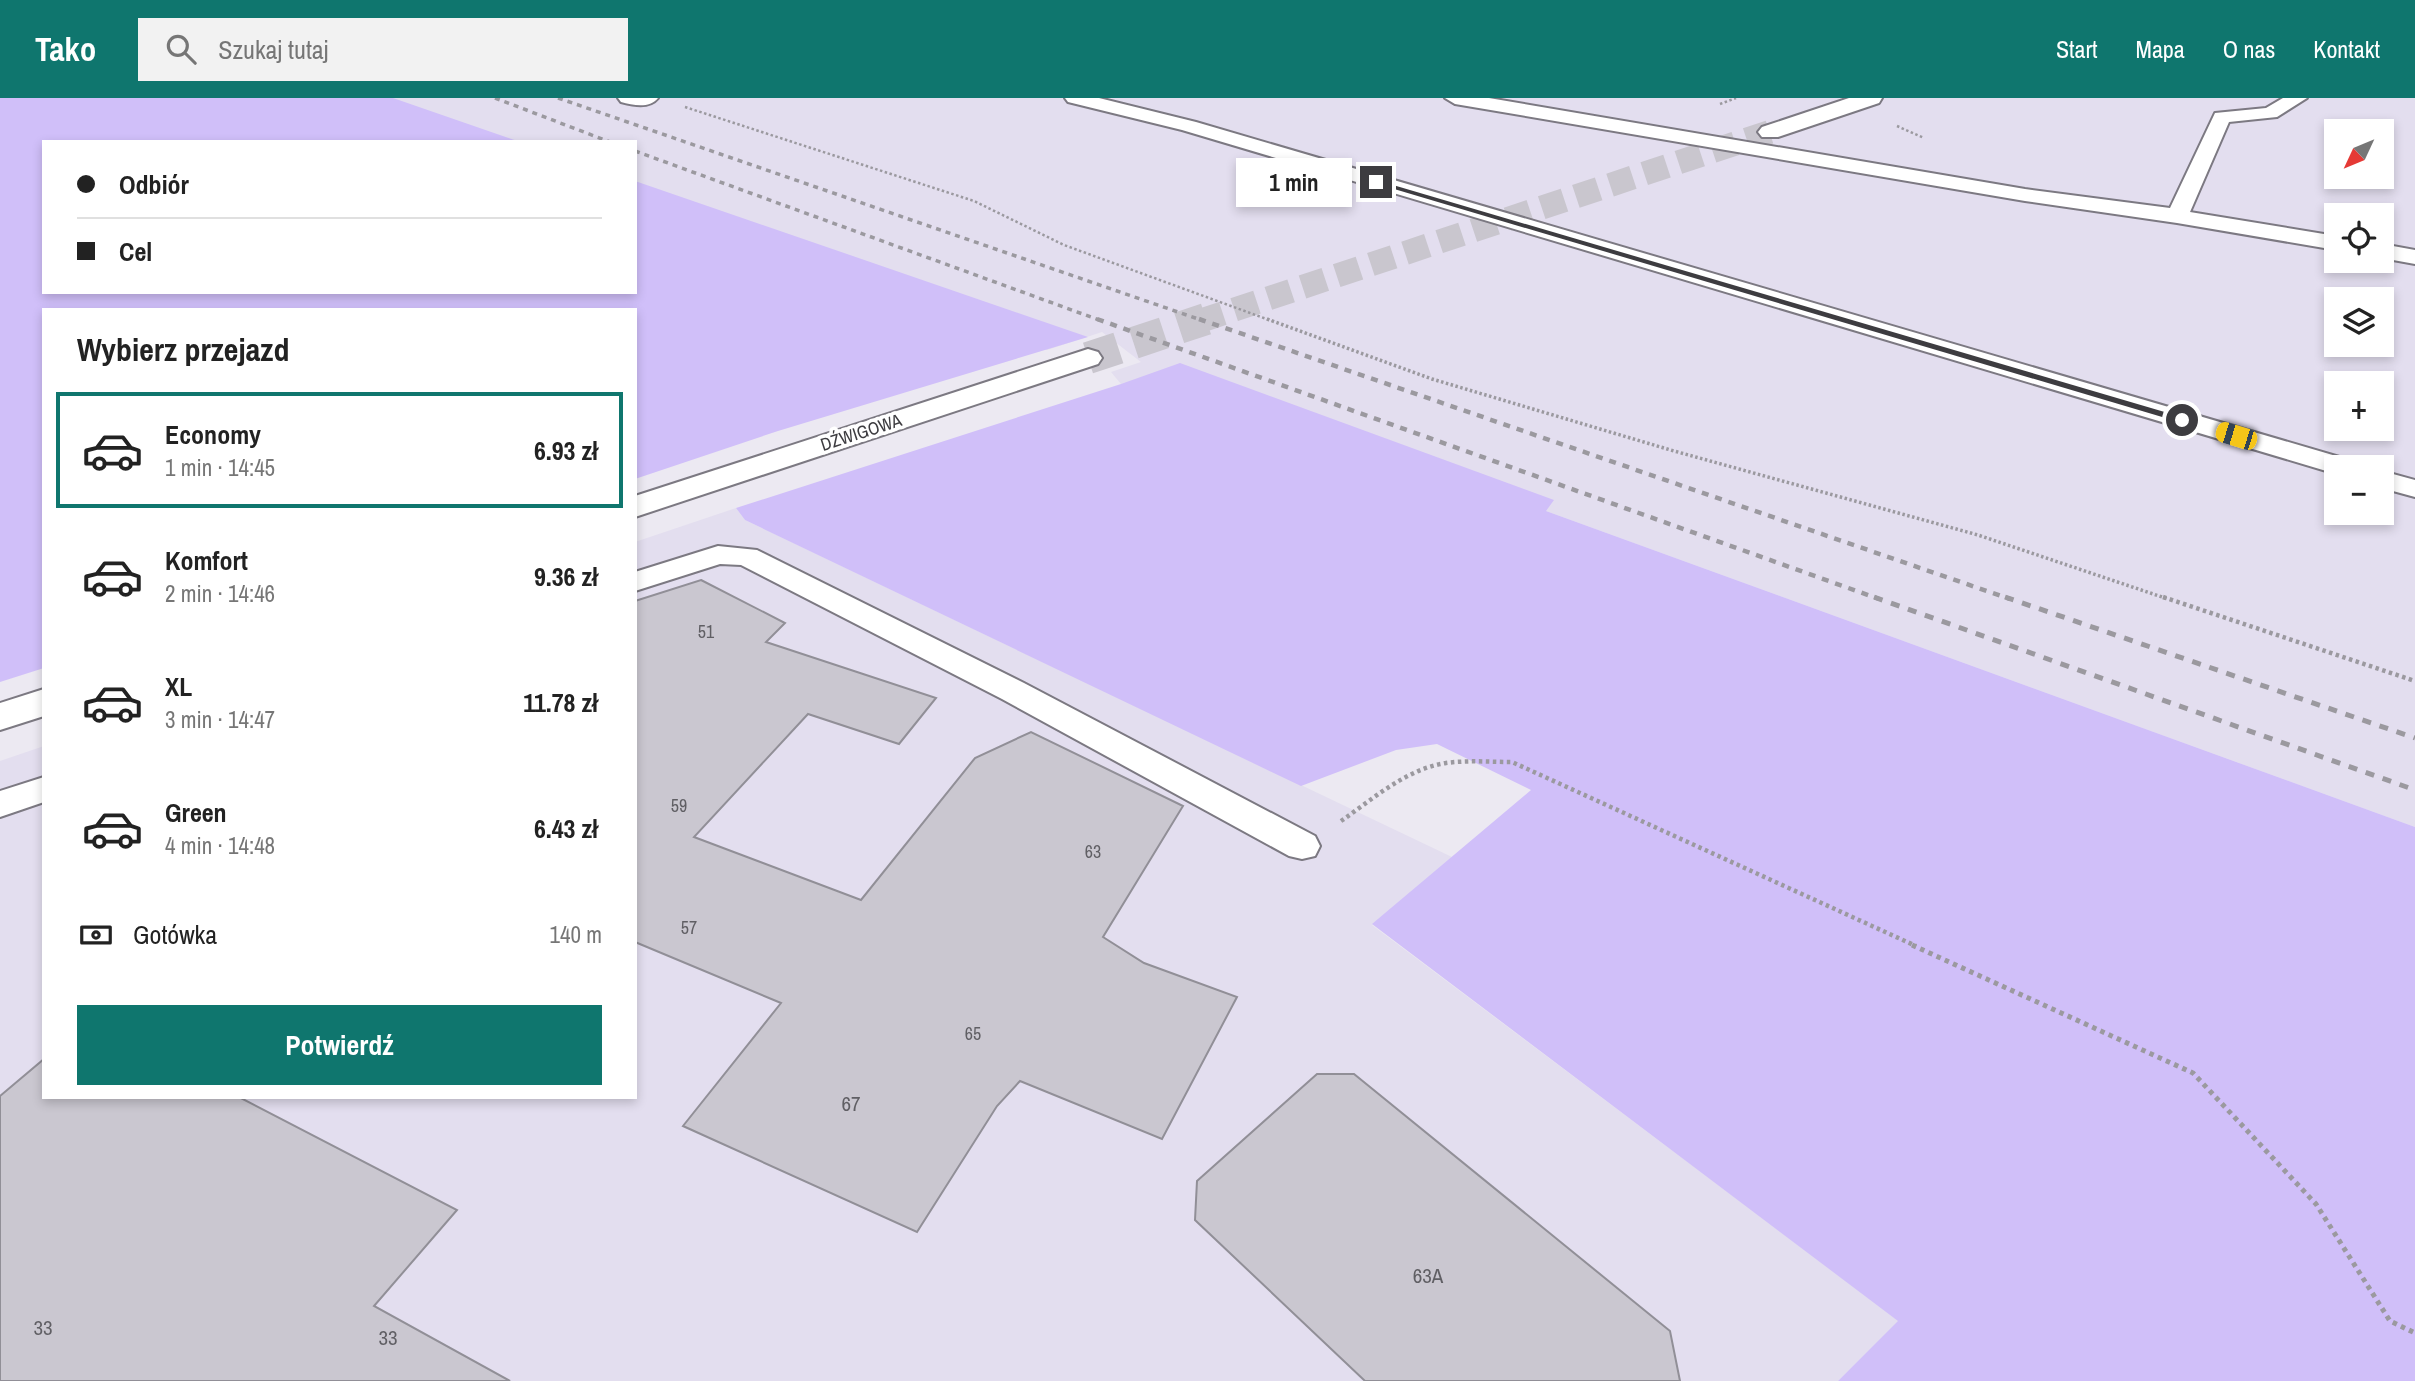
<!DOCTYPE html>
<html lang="pl">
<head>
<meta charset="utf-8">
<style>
	:root { --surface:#fff; --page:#f2f2f2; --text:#222; --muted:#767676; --line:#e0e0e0; --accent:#0f766e }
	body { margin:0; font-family:"Archivo Narrow",sans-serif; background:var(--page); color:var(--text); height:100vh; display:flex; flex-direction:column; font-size:26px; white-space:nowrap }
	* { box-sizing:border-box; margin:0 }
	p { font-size:23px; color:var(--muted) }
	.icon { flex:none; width:38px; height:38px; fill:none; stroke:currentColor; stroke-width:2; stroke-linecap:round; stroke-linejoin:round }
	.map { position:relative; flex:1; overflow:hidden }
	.drawer { position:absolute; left:42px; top:210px; width:595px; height:791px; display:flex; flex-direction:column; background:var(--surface); border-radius:0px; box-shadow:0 4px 10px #0003 }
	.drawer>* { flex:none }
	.guide { position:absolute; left:42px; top:42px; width:595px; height:154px; border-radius:0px; box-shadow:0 4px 10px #0003; display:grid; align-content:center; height:154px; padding:0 35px; background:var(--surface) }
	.needle { width:46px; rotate:226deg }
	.fabs { position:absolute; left:2324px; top:21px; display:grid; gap:14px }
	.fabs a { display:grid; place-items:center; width:70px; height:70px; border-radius:0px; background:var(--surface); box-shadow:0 4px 10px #0003; font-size:35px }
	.end { position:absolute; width:32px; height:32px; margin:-16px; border:9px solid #3d3c40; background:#fff; box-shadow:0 0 0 4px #fff }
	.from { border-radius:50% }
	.bubble { position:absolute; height:49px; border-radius:0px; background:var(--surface); box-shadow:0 4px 10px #0003; font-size:23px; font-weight:700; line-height:49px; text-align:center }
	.car { position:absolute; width:21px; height:42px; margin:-21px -10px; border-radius:9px; box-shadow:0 0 5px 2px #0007; background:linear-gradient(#f5c518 24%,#345 0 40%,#f5c518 0 76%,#345 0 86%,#f5c518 0) }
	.guide b { display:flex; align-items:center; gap:24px; height:66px; font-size:26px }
	.guide b+b { border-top:2px solid var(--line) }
	.guide i { width:18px; height:18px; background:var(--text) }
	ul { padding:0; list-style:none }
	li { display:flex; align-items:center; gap:21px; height:116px; margin:0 14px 10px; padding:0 21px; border:4px solid transparent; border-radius:0px }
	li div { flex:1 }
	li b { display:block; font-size:26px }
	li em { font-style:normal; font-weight:700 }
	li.on { border-color:var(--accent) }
	li>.icon { width:63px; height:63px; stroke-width:1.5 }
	h2 { padding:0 35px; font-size:32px; line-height:84px }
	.pay { display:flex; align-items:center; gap:18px; height:77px; padding:0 35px; font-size:26px }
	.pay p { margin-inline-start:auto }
	.button { display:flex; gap:14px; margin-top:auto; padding:14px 35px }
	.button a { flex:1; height:80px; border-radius:0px; background:var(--accent); color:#fff; font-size:28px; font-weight:700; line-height:80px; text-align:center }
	header { display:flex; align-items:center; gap:42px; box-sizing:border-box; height:98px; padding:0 35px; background:var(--accent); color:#fff }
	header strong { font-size:33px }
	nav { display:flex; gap:38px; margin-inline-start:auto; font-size:24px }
	.search { width:490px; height:63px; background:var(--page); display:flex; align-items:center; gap:18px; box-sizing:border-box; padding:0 24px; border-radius:0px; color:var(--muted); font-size:26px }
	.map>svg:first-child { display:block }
</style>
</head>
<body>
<header>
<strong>Tako</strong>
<div class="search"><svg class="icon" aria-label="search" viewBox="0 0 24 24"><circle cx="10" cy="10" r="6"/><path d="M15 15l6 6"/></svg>Szukaj tutaj</div>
<nav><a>Start</a><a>Mapa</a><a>O nas</a><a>Kontakt</a></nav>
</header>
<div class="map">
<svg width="2415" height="1283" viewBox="0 0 2415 1283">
	<rect width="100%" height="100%" fill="#ece9f2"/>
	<g fill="#e3deef" fill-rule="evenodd">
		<path d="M254 0H2415V729L1546 413 1126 292 1111 274 1141 264 1102 234 1047 252 635 145V44H379ZM2336 33H2382V79H2336ZM2336 117H2382V163H2336ZM2336 201H2382V247H2336ZM2336 285H2382V331H2336ZM2336 369H2382V415H2336Z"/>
		<path d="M736 410 745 422 1452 759 1372 827 1899 1223 1838 1283H0V663L44 648V999H635V444Z"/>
	</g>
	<g fill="#d0bff9">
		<path d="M0 0H393L520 44H44V194H635V83L1088 239 778 333 635 381V212H44V570L0 584Z"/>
		<path d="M1180 265 1554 402 1546 413 2415 729V1283H1838L1898 1223 1372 826 1531 692 1437 646 1396 652 1301 688 745 422 736 410 1121 286Z"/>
	</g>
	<g fill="#cac7d0" stroke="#918f97" stroke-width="2">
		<path d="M701 482 785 525 766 544 936 600 899 646 808 616 694 739 861 802 975 660 1031 634 1183 708 1103 839 1144 865 1237 899 1162 1041 1020 983 997 1008 917 1134 683 1028 781 905 635 844V503Z"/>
		<path d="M44 961V999H239L457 1112 374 1208 510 1283H0V998Z"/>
		<path d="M1317 976H1354L1670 1233 1680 1283H1365L1195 1122 1197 1083Z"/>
	</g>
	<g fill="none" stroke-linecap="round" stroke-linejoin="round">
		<path stroke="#c9c6ce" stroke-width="24" stroke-dasharray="24 12" stroke-linecap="butt" d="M1200 223 1770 34"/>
		<path stroke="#c9c6ce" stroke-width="32" stroke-dasharray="32 16" stroke-linecap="butt" d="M1088 260 1206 221"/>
		<defs>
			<g id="lane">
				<path d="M618 0H658C649 11 633 7 621 4Z"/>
				<path d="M1065 0H1099L1196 24 2353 363 2357 369H2336V376L2333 375 1182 32 1068 4Z"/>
				<path d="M1445 0H1489L2025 91 2170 110 2215 15 2266 10 2283 0H2307L2277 19 2229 24 2190 114 2336 138V152L2177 125 2025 103 1455 6Z"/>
				<path d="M2382 146 2415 152V166L2382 160Z"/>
				<path d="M2382 373 2415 382V399L2382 390Z"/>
				<path d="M718 448 757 452 1024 585 1315 738 1320 748 1315 758 1302 761 1289 758 1002 601 741 467 720 466 635 493V474Z"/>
				<path d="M44 679V704L0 719V693Z"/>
			</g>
			<g id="secondary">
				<path d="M1849 0H1882L1879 5 1778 39H1762L1758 34 1762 29Z"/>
				<path d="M1088 251 1098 254 1102 260 1098 266 635 419V398Z"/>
				<path d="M44 591V618L0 632V605Z"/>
			</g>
		</defs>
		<use href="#lane" stroke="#7c7982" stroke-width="4"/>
		<use href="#secondary" stroke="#7c7982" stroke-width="4"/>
		<g stroke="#9b999f" stroke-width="2.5" stroke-dasharray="2.5 2.5" stroke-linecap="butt">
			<path d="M1720 6 1736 0"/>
			<path d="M685 9 974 103 1064 147 1272 223"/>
			<path d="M1897 28 1924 40"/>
		</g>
		<path stroke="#9b999f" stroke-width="3.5" stroke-dasharray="2.5 2.5" stroke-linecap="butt" d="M1267 221 1432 281 1674 353 1978 437 2168 501"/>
		<g stroke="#9b999f" stroke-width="4.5" stroke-dasharray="3.5 3.5" stroke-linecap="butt">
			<path d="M2163 499 2415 583"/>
			<path d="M1341 723C1373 701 1406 671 1446 665 1468 662 1490 664 1512 664L1916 848"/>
		</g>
		<path stroke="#9b999f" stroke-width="5" stroke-dasharray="4.5 4.5" stroke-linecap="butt" d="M1912 847 2193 975 2316 1106 2390 1223 2415 1235"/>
		<use href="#lane" fill="#fff" fill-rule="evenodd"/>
		<use href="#secondary" fill="#fff" fill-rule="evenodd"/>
		<g stroke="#9b999f" stroke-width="3.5" stroke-dasharray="5 5" stroke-linecap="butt">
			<path d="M495 0 610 44"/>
			<path d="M558 0 1204 223"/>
			<path d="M635 53 1102 223"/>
		</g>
		<g stroke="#9b999f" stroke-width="4.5" stroke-dasharray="7 7" stroke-linecap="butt">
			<path d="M1097 221 1879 501"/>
			<path d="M1199 221 2010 501"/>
		</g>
		<g stroke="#9b999f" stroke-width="5" stroke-dasharray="9 9" stroke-linecap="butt">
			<path d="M1874 499 2415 692"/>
			<path d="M2005 499 2415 640"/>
		</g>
	</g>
	<path fill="#3d3c40" d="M1376 82 2185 320 2186 322 2179 324 1374 85Z"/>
	<g text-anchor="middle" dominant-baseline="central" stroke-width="7" stroke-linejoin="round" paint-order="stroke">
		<g font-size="18" fill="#3d3c40" stroke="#fff">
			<text transform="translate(861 334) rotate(-18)">DŹWIGOWA</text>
		</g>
		<g font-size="18" fill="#605f64">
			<text x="706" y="533">51</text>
			<text x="679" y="707">59</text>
			<text x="1093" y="753">63</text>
			<text x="689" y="829">57</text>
			<text x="973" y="935">65</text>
		</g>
		<g font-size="21" fill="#605f64">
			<text x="851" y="1005">67</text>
			<text x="1428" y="1177">63A</text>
			<text x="43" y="1229">33</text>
			<text x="388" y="1239">33</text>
		</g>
	</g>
</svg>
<div class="fabs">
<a><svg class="needle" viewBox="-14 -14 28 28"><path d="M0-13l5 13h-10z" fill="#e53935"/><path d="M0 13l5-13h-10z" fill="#767676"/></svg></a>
<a><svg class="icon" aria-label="locate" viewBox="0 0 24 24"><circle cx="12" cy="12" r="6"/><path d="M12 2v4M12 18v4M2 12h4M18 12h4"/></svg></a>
<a><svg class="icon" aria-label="layers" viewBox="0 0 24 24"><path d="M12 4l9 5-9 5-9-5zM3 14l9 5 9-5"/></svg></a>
<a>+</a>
<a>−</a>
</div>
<i class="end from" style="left:2182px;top:322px"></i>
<i class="end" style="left:1376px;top:84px"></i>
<div class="bubble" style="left:1236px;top:60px;width:116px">1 min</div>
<i class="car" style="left:2236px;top:338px;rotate:287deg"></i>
<div class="guide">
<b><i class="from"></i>Odbiór</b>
<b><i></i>Cel</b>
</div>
<section class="drawer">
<h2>Wybierz przejazd</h2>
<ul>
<li class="on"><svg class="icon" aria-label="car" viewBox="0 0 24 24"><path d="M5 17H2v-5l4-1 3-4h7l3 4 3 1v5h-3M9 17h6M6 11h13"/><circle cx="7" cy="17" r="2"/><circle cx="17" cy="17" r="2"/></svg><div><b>Economy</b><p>1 min · 14:45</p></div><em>6.93 zł</em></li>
<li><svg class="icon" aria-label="car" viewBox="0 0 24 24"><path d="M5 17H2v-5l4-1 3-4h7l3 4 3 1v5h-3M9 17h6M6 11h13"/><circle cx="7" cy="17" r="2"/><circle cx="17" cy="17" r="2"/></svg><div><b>Komfort</b><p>2 min · 14:46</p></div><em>9.36 zł</em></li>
<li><svg class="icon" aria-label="car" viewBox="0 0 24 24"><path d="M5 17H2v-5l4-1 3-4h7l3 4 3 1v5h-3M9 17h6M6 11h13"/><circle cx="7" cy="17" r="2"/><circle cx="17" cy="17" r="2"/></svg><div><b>XL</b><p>3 min · 14:47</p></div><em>11.78 zł</em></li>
<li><svg class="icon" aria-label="car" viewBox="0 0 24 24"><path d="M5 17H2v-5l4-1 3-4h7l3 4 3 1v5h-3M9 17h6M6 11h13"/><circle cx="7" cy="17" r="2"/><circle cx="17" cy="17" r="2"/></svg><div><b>Green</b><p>4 min · 14:48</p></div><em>6.43 zł</em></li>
</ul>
<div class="pay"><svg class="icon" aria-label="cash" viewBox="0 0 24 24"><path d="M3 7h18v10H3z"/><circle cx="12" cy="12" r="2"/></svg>Gotówka<p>140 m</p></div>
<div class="button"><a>Potwierdź</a></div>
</section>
</div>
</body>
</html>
